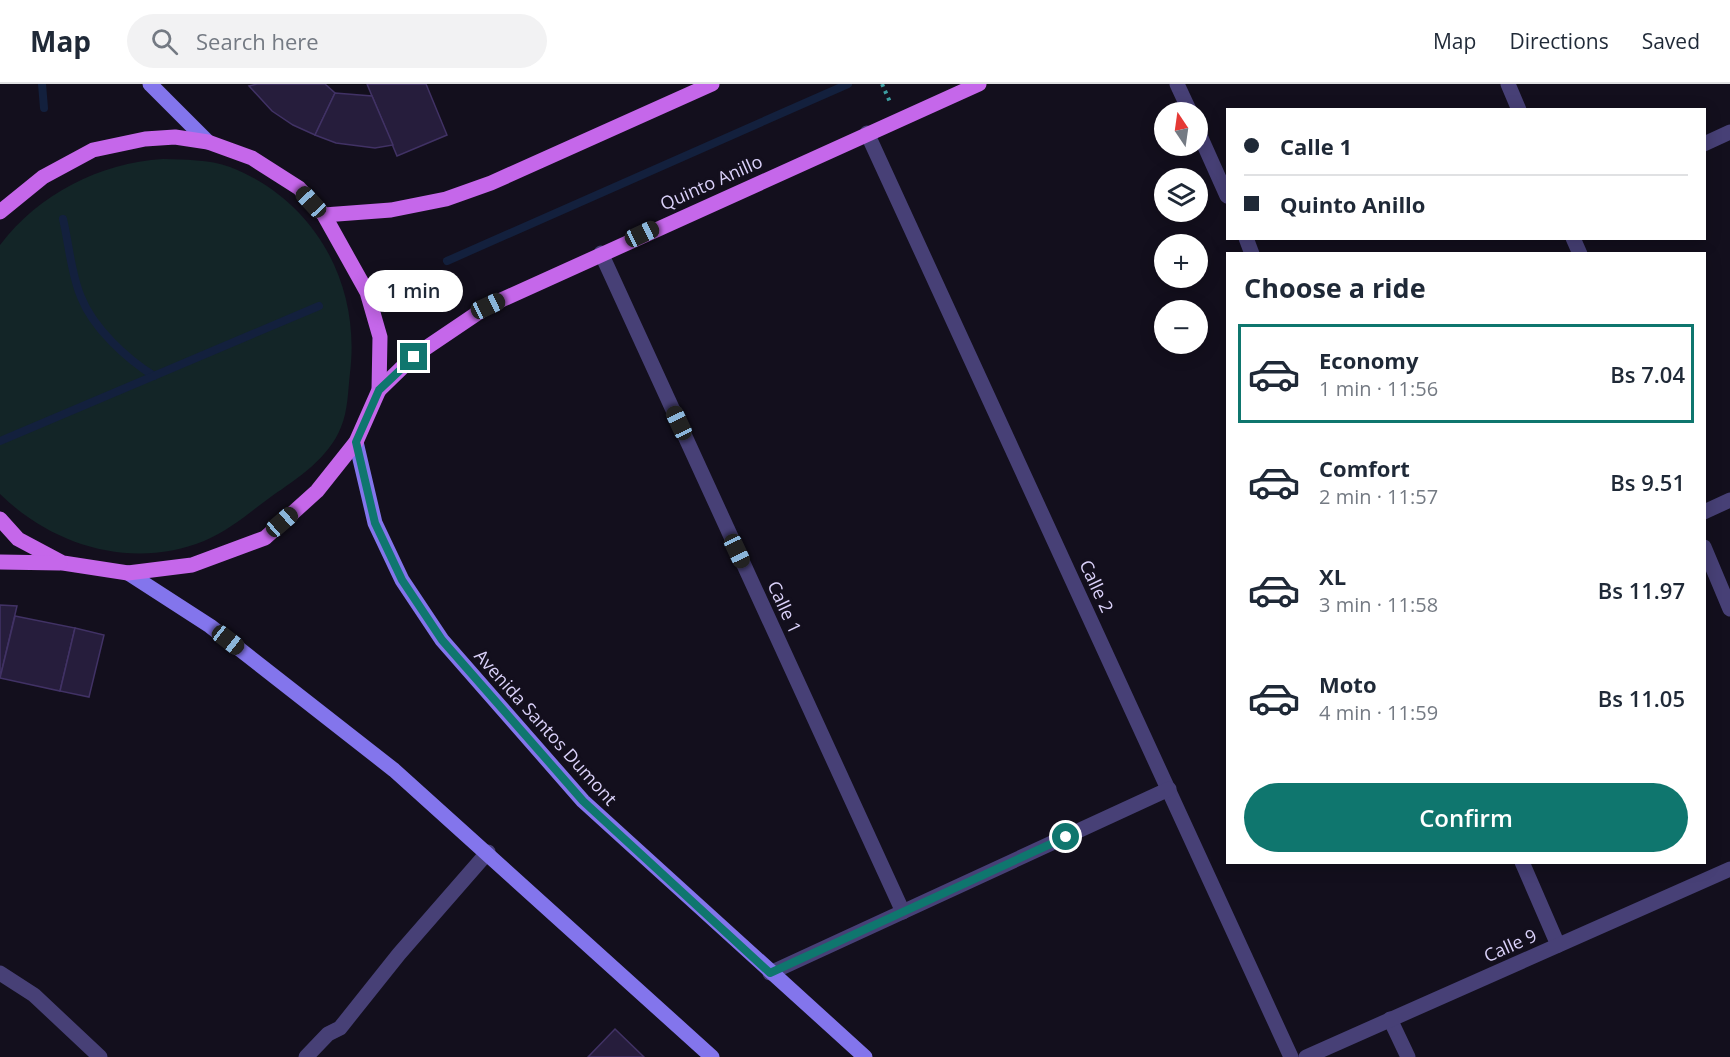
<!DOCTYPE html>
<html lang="en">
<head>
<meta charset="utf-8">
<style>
	:root { --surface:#fff; --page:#f2f2f3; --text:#1f2937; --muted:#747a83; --line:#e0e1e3; --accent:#0f766e }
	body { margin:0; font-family:"Open Sans",sans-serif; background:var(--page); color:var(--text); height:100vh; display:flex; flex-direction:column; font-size:22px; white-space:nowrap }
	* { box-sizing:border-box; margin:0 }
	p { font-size:20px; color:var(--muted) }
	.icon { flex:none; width:33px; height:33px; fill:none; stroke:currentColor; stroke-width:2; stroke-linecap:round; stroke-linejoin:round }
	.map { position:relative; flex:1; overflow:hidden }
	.panel { position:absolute; left:1226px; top:168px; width:480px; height:612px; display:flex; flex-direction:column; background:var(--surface); border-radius:0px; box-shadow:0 3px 15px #0003 }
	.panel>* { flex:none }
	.guide { position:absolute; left:1226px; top:24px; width:480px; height:132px; border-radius:0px; box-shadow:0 3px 15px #0003; display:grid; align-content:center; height:132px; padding:0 18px; background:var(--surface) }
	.needle { width:39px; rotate:347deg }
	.tools { position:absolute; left:1154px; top:18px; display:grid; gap:12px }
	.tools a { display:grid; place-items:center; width:54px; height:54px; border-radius:50%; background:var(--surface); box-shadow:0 3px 15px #0003; font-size:30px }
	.end { position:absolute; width:27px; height:27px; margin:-14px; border:8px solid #0f766e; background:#fff; box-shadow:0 0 0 3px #fff }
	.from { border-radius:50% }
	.bubble { position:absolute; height:42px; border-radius:21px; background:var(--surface); box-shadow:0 3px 15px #0003; font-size:20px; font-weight:600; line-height:42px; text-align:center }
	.car { position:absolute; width:18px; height:36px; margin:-18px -9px; border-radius:8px; box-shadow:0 0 4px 2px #0007; background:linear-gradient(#222 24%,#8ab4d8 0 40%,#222 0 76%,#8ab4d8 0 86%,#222 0) }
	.guide b { display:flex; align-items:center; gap:21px; height:57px; font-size:22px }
	.guide b+b { border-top:2px solid var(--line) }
	.guide i { width:15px; height:15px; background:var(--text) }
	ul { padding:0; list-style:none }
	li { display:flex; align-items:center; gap:18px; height:99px; margin:0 12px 9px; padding:0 6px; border:3px solid transparent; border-radius:0px }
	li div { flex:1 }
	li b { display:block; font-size:22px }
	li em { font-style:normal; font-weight:600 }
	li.selected { border-color:var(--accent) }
	li>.icon { width:54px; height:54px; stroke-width:1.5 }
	h2 { padding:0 18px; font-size:27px; line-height:72px }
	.cta { display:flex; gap:12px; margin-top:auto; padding:12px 18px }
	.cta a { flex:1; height:69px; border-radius:36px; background:var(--accent); color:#fff; font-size:24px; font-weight:600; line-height:69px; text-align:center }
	header { display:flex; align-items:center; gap:36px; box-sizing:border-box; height:84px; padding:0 30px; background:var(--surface); border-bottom:2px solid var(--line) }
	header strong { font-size:28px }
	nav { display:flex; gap:33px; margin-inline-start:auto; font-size:21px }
	.search { width:420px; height:54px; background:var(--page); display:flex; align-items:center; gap:15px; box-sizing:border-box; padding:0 21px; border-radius:33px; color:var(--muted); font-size:22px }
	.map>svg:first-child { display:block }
</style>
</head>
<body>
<header>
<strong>Map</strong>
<div class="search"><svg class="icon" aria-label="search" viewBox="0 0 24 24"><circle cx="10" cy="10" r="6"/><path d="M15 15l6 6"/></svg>Search here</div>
<nav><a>Map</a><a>Directions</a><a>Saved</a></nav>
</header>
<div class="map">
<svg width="1730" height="973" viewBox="0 0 1730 973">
	<rect width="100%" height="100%" fill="#130f1d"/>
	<path fill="#132527" d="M163 75C184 76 209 75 230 83 315 116 361 200 350 289 348 306 348 327 341 343 329 374 298 394 272 412 250 428 229 447 204 457 132 486 53 462 0 410V161C39 110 99 79 163 75Z"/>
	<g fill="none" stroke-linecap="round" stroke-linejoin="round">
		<g stroke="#13203d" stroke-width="8">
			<path d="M42 0 44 24"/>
			<path d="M63 135C69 160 71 190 81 213 93 244 127 275 154 292"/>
			<path d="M447 177 848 0"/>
			<path d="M0 357 319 222"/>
		</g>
	</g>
	<g fill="#261d3c" stroke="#413265" stroke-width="1.5">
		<path d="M257 0H325L335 9 315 51 293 41 272 27 249 2Z"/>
		<path d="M367 0H426L447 51 397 72Z"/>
		<path d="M335 9 372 12 393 61 375 64 336 59 315 51Z"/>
		<path d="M0 521 17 522 0 594Z"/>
		<path d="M15 532 75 544 60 607 0 594Z"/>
		<path d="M75 544 104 551 89 613 60 607Z"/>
		<path d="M615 945 644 973H588Z"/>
	</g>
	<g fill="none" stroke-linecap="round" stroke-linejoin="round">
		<path stroke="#3d9ea1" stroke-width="4" stroke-dasharray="3 4.5" stroke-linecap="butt" d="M882 0 890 18"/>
		<path stroke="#474076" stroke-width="15" d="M306 973 328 950 340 944 399 870 488 768"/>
		<g stroke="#474076" stroke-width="15">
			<path d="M1177 0 1190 28"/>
			<path d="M1508 0 1519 26"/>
			<path d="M1197 45 1227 112"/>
			<path d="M867 49 1291 973"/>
			<path d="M1704 60 1730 48"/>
			<path d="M1246 154 1252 170"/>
			<path d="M1573 154 1580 170"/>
			<path d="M601 169 903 828"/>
			<path d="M1704 428 1730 416"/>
			<path d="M1704 463 1730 525"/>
			<path d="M1522 778 1558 861"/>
			<path d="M0 889 34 911 100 973"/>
			<path d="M770 889 1169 705"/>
			<path d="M1390 935 1408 973"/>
			<path d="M1306 973 1730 785"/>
		</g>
		<g stroke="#8375ec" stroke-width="15">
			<path d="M150 0 208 58"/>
			<path d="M356 358 375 439 402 496 442 556 583 717 865 973"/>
			<path d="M128 489 210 542 394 686 712 973"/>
		</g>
		<g stroke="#c567ea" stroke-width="15">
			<path d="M0 128 43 93 93 66 145 55 175 53 208 58 252 74 299 104 324 131 367 208 380 253 379 306 356 358 317 407 265 454 192 481 128 489 63 479 18 455 0 435"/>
			<path d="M324 131 391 126 446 115 491 99 712 0"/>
			<path d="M379 306 414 272 488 222 979 0"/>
			<path d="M0 478 60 479"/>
		</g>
	</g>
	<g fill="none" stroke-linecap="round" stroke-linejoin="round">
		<path stroke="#0f766e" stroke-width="8" d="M414 273 379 306 356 358 375 439 402 496 442 556 583 717 770 889 1066 753"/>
	</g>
	<g text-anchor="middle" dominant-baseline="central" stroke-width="6" stroke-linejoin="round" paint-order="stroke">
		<g font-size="18" fill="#dad1f9" stroke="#130f1d">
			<text transform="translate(711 98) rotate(-24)">Quinto Anillo</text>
			<text transform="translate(1097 502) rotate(65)">Calle 2</text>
			<text transform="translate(785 523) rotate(65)">Calle 1</text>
			<text transform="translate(546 643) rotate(48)">Avenida Santos Dumont</text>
			<text transform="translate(1510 861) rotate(-24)">Calle 9</text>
		</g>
	</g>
</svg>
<div class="tools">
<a><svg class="needle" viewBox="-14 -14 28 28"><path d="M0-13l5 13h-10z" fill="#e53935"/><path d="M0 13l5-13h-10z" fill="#747a83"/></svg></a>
<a><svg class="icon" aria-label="layers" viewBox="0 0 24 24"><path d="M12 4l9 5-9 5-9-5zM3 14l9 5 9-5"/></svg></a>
<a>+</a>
<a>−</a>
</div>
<i class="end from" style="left:1066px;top:753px"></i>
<i class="end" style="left:414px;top:273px"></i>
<div class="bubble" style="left:364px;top:186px;width:99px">1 min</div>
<i class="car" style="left:311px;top:118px;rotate:317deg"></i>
<i class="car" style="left:642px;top:150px;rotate:65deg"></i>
<i class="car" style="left:488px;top:222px;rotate:65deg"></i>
<i class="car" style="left:679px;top:339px;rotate:335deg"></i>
<i class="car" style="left:282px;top:438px;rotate:49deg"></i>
<i class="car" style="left:737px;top:467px;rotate:155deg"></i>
<i class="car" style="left:228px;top:556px;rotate:128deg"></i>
<div class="guide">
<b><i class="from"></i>Calle 1</b>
<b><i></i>Quinto Anillo</b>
</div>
<section class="panel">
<h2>Choose a ride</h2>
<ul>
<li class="selected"><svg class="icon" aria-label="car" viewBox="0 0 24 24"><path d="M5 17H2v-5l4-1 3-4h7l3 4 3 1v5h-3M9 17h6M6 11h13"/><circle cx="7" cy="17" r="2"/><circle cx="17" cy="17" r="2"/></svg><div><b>Economy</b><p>1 min · 11:56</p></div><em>Bs 7.04</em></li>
<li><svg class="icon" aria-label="car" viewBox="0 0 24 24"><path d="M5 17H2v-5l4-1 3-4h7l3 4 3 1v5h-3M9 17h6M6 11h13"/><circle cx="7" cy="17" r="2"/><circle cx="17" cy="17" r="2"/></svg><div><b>Comfort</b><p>2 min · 11:57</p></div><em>Bs 9.51</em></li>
<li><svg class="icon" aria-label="car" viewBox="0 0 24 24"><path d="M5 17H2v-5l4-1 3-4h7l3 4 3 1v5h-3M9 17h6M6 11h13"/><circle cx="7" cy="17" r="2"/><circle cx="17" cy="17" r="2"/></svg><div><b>XL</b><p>3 min · 11:58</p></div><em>Bs 11.97</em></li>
<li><svg class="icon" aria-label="car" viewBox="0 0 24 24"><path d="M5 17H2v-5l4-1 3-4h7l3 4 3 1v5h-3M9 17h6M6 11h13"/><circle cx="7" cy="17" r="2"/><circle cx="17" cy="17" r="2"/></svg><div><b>Moto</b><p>4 min · 11:59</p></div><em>Bs 11.05</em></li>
</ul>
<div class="cta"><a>Confirm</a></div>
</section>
</div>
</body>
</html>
